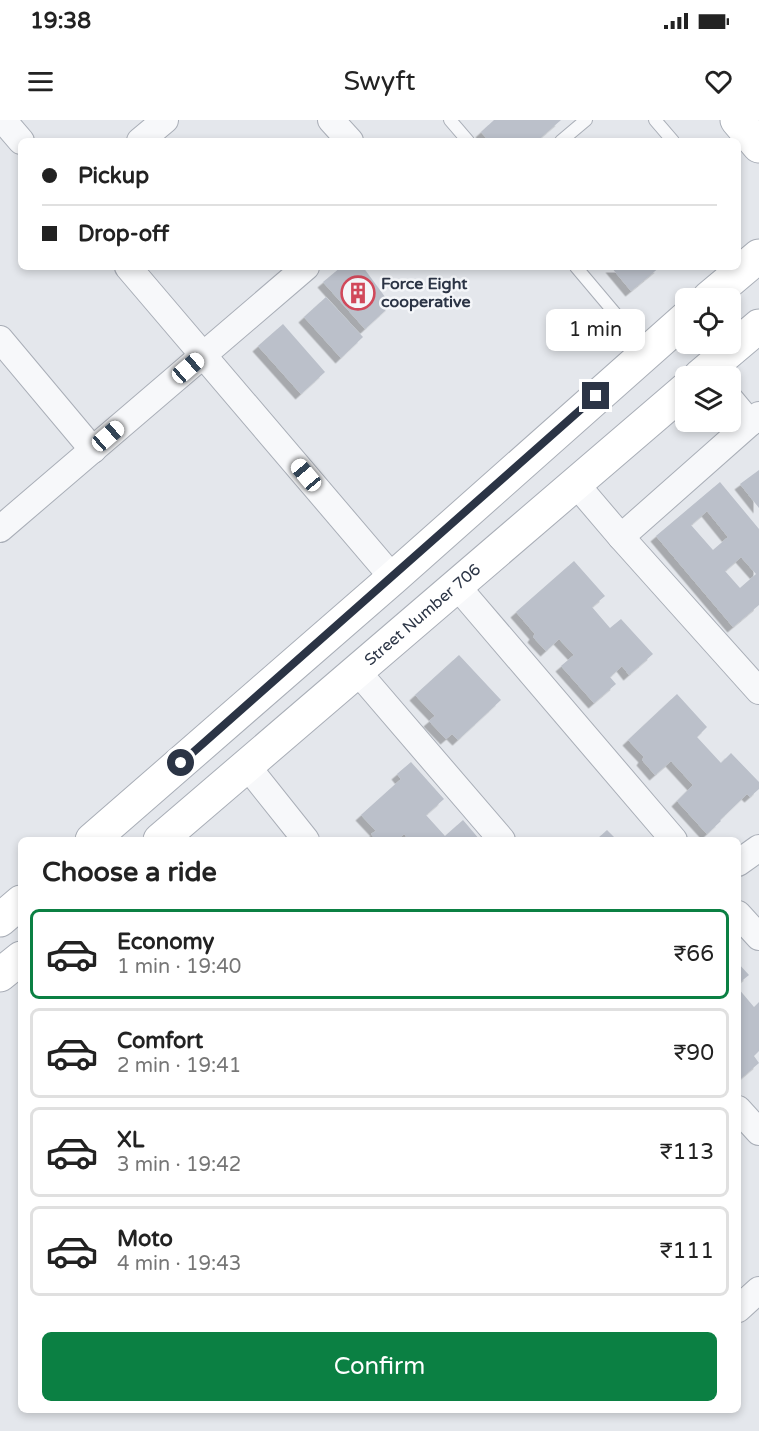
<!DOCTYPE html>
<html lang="en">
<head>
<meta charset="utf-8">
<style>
	:root { --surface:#fff; --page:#f2f2f2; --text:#222; --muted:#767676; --line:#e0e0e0; --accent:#0b8043 }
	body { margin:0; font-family:"Varela Round",sans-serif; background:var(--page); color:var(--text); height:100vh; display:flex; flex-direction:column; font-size:22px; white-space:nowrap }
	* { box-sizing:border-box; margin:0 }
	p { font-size:20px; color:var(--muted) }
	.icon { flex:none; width:33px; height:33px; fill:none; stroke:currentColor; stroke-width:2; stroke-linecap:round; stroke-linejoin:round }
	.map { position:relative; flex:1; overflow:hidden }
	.side { position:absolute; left:18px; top:717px; width:723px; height:576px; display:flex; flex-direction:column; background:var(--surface); border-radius:9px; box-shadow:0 3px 9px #0003 }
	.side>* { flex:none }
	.guide { position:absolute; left:18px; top:18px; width:723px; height:132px; border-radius:9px; box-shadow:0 3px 9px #0003; display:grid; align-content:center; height:132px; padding:0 24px; background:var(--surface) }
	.tools { position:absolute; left:675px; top:168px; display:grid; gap:12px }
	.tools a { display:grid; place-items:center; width:66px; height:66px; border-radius:9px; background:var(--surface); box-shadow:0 3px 9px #0003; font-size:30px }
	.end { position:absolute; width:27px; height:27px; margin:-14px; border:8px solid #2b3445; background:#fff; box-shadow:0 0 0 3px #fff }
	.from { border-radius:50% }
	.bubble { position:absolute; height:42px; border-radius:9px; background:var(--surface); box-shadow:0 3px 9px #0003; font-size:20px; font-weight:600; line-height:42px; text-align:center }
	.car { position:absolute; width:18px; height:36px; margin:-18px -9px; border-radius:8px; box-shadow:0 0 4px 2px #0007; background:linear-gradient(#fff 24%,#345 0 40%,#fff 0 76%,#345 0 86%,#fff 0) }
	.guide b { display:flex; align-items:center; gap:21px; height:57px; font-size:22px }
	.guide b+b { border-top:2px solid var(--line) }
	.guide i { width:15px; height:15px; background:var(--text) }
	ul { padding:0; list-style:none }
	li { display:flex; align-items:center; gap:18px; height:90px; margin:0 12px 9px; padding:0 12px; border:3px solid var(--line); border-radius:9px }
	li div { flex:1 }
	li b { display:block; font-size:22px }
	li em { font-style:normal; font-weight:600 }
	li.current { border-color:var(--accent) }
	li>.icon { width:54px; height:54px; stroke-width:1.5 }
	h2 { padding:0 24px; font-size:27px; line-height:72px }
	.action { display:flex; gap:12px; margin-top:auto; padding:12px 24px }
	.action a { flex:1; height:69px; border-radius:9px; background:var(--accent); color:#fff; font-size:24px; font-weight:600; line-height:69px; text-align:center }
	.status { display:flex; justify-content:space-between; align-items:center; height:42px; padding:0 30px; background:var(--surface); direction:ltr }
	.status svg { height:16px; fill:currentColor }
	header { display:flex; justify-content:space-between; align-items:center; height:78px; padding:0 24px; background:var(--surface); font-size:27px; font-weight:600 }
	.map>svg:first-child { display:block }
</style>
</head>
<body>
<div class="status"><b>19:38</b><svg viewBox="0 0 49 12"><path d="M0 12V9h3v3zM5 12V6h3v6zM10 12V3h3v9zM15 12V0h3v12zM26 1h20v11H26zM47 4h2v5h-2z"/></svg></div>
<header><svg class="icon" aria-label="menu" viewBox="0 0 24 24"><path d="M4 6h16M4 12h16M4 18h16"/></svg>Swyft<svg class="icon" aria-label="heart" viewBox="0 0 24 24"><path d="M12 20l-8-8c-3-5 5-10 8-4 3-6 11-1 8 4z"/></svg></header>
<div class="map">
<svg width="759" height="1311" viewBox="0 0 759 1311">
	<defs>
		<filter id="shadow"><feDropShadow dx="-5.5" dy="5.5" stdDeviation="0" flood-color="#0004"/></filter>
	</defs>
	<rect width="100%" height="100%" fill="#e4e7ec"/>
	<g fill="#bbc0ca" fill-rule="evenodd" filter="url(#shadow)">
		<path d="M494 0H561L537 21H489L481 12Z"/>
		<path d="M341 147H363L391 185 365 209 323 162Z"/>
		<path d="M611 147H660L631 171Z"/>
		<path d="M326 177 363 217 341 238 304 197Z"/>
		<path d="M283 204 325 252 301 274 258 226Z"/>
		<path d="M759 350V388L740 364Z"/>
		<path d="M720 362 759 409V485L733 507 656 416ZM707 391 728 417 713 430 691 405ZM741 437 756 454 740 468 725 451Z"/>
		<path d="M574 441 605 476 592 487 610 508 621 499 653 534 629 555 622 546 610 557 616 564 594 583 561 546 574 535 559 519 546 531 533 517 535 514 516 492Z"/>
		<path d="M459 535 501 580 458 620 452 614 446 619 429 601 435 596 415 575Z"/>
		<path d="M677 574 707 607 697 617 721 643 731 633 759 662V669L750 677 747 674 720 700 721 701 707 714 677 681 693 665 671 641 655 655 642 640 644 637 628 620Z"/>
		<path d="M411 642 444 679 426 695 445 716 463 700 480 720H409L404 714 397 720H376L371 714 376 711 361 695 401 659 397 654Z"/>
		<path d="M607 710 617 720H596Z"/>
		<path d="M738 843 749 855 738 864Z"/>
		<path d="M738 868 754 887 759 882V931L754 936 759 943 738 961Z"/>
	</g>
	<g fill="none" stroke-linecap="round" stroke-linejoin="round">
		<defs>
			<g id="lane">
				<path d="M450 0 468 21"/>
				<path d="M655 0 673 21"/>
				<path d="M561 21 586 0"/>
				<path d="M576 147 646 230"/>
			</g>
			<g id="street">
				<path d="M3 0 21 21"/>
				<path d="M331 0 350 21"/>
				<path d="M140 21 165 0"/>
				<path d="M128 147 393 458"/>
				<path d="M0 219 93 330"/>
				<path d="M730 279 750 303"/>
				<path d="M575 363 621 417 759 571"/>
				<path d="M0 409 306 147"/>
				<path d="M621 417 759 295"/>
				<path d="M456 465 674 720"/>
				<path d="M357 551 502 720"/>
				<path d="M247 646 306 720"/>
				<path d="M738 743 759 728"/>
				<path d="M738 794 759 817"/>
				<path d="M738 989 759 1012"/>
				<path d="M738 1189 759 1170"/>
			</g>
			<g id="secondary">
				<path d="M737 0 759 26"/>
				<path d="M709 178 759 136"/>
				<path d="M700 256 759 206"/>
				<path d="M92 720 393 458 686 198"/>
				<path id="s1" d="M160 720 686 269"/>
				<path d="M0 800 21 782"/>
				<path d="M0 855 21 838"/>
			</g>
		</defs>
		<use href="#lane" stroke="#a9aeb7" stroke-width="14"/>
		<use href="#street" stroke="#a9aeb7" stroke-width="28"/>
		<use href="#secondary" stroke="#a9aeb7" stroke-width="35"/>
		<use href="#lane" stroke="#f7f8fa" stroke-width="12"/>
		<use href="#street" stroke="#f7f8fa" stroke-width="26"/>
		<use href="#secondary" stroke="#fff" stroke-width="33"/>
	</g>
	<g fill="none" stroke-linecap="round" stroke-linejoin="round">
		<path stroke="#2b3445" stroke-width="8" d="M181 643 596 276"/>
	</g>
	<defs>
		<symbol id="building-ring" viewBox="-11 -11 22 22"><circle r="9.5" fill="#f4f6f9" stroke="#d1495b" stroke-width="1.5"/><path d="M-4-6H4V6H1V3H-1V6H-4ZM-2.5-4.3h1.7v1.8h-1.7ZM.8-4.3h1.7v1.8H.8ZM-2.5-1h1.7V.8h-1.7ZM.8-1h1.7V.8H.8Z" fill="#d1495b"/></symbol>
	</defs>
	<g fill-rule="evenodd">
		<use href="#building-ring" x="339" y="154" width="38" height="38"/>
	</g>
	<g text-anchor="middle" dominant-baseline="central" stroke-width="5" stroke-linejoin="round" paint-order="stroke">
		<g font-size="16" font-weight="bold" fill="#2b3445" stroke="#f4f6f9" text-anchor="start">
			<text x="381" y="164">Force Eight<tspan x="381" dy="18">cooperative</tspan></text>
		</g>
		<g font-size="16" fill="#2b3445" stroke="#f4f6f9">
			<text stroke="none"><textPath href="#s1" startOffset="346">Street Number 706</textPath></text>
		</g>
	</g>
</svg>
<div class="tools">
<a><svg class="icon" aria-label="locate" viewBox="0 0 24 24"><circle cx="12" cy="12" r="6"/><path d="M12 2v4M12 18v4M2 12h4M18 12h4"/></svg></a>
<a><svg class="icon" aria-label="layers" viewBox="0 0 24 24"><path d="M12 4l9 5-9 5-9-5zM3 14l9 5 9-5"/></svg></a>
</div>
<i class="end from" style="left:181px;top:643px"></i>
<i class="end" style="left:596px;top:276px"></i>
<div class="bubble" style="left:546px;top:189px;width:99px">1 min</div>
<i class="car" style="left:188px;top:248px;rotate:49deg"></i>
<i class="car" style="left:108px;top:316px;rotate:49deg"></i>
<i class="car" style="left:306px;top:355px;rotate:320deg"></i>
<div class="guide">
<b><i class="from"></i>Pickup</b>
<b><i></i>Drop-off</b>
</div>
<section class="side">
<h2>Choose a ride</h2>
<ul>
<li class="current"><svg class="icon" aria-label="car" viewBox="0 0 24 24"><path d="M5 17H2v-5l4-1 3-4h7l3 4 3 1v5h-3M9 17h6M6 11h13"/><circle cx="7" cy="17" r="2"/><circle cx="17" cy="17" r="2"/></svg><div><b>Economy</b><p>1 min · 19:40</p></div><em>₹66</em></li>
<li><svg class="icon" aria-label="car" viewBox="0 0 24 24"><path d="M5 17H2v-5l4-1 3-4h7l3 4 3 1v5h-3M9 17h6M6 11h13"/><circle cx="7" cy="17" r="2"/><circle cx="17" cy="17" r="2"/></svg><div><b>Comfort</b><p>2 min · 19:41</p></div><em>₹90</em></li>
<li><svg class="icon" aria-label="car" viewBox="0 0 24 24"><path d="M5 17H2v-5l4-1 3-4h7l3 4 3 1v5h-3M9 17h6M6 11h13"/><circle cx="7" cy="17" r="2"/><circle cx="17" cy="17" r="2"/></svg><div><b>XL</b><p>3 min · 19:42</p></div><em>₹113</em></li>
<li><svg class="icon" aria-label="car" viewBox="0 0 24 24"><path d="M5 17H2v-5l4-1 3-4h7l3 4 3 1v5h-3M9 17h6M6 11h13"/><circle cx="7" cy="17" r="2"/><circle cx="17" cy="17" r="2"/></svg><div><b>Moto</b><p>4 min · 19:43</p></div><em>₹111</em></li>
</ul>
<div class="action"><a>Confirm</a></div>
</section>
</div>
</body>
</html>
